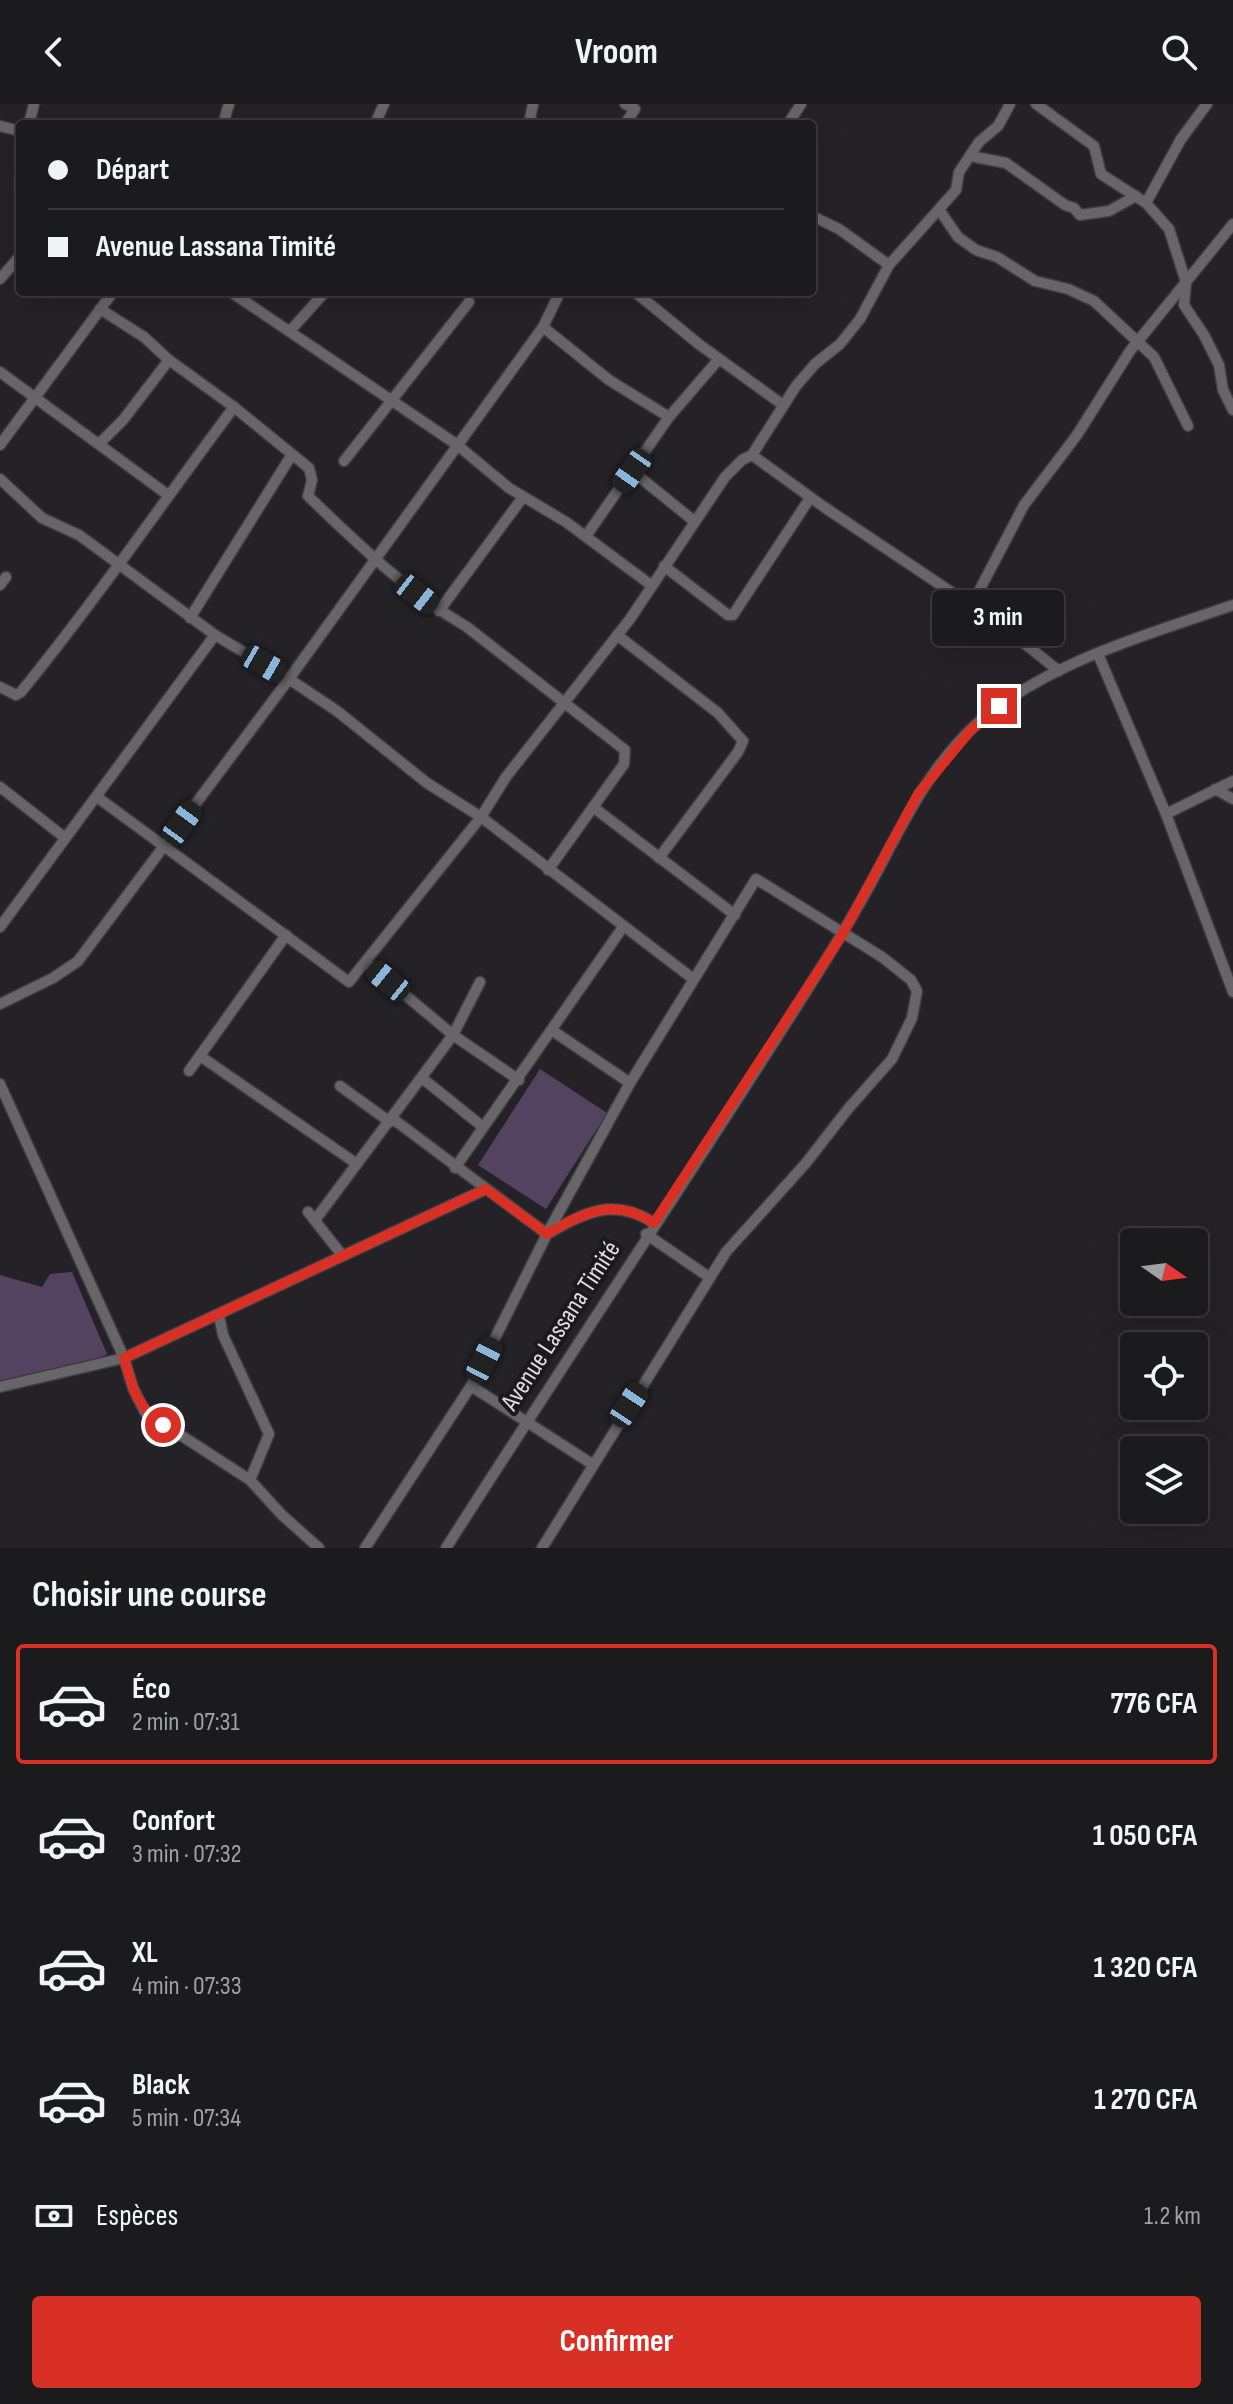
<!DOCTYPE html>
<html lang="fr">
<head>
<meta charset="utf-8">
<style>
	:root { --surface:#1b1a1d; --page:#28272a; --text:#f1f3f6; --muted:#a0a1a4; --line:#39383b; --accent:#d93025 }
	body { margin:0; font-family:"Sofia Sans Condensed",sans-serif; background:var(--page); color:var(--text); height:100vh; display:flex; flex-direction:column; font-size:30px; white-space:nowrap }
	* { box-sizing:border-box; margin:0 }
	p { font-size:26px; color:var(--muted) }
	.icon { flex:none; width:44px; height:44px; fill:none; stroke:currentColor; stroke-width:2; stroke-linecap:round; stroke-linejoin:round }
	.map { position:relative; height:1444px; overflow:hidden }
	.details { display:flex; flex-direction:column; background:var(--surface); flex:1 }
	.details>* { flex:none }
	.guide { position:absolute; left:16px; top:16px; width:800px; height:176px; border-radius:8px; box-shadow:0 8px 32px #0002,0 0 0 2px var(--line); display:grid; align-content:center; height:176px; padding:0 32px; background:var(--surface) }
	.needle { width:52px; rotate:104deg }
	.tools { position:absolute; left:1120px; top:1124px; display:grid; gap:16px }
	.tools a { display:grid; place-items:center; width:88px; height:88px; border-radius:8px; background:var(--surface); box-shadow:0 8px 32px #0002,0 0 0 2px var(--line); font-size:40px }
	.end { position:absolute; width:36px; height:36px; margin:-18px; border:10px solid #d93025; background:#fff; box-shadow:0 0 0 4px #fff }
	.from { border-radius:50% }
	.bubble { position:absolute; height:56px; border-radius:8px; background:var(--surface); box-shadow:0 8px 32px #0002,0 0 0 2px var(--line); font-size:26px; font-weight:700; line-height:56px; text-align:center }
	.car { position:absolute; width:24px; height:48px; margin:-24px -12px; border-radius:10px; box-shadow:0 0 6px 2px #0007; background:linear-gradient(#222 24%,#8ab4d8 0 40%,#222 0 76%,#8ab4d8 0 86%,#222 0) }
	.guide b { display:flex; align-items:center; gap:28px; height:76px; font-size:30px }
	.guide b+b { border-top:2px solid var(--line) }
	.guide i { width:20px; height:20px; background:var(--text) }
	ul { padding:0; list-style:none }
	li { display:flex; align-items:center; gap:24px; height:120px; margin:0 16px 12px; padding:0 16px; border:4px solid transparent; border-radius:8px }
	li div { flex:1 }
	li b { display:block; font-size:30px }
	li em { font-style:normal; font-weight:700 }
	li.current { border-color:var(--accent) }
	li>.icon { width:72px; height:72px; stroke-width:1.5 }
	h2 { padding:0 32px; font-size:36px; line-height:96px }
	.pay { display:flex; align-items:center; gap:20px; height:88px; padding:0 32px; font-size:30px }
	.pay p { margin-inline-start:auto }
	.action { display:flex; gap:16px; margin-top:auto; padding:16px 32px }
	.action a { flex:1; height:92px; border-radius:8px; background:var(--accent); color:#fff; font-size:32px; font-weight:700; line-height:92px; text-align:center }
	header { display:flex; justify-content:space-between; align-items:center; height:104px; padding:0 32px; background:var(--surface); font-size:36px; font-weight:700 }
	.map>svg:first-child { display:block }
</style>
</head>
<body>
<header><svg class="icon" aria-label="back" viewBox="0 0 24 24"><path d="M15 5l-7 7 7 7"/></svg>Vroom<svg class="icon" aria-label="search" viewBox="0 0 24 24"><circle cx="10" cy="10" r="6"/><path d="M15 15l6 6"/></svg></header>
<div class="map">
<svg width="1233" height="1444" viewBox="0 0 1233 1444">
	<rect width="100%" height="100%" fill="#242227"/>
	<g fill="#534361">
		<path d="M540 965 607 1009 546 1105 478 1061Z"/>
		<path d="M72 1168 107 1250 88 1260 0 1279V1171L42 1183 50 1170Z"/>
	</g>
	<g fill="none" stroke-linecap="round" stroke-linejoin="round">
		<defs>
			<g id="minor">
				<path d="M625 0 635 5 625 20"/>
				<path d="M1036 0 1094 42 1101 70 1146 99 1169 125 1186 178 1184 201 1204 231 1219 261 1223 286 1233 306"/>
				<path d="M29 20 34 0"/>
				<path d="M223 20 229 0"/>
				<path d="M375 20 384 0"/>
				<path d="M529 20 533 0"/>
				<path d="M788 20 801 0"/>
				<path d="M0 22 20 27"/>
				<path d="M970 52 1006 59 1065 101 1074 104 1080 111 1109 107 1136 92"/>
				<path d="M20 72V91"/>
				<path d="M1146 99 1181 35 1207 0"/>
				<path d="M940 107 958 133 976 146 997 153 1035 177 1068 185 1094 197 1154 253 1188 322"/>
				<path d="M812 112 839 125 889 161"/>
				<path d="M0 175 20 152"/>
				<path d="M231 188 456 340 509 384 566 418 651 481"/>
				<path d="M635 188 700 241 783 301"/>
				<path d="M100 205 144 233 169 256 234 303"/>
				<path d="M543 223 609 276 669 313"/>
				<path d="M290 227 325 188"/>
				<path d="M0 268 168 391"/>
				<path d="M99 340 123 316 169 256"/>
				<path d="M0 341 113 188"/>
				<path d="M752 351 824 403 1005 524 1059 567"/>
				<path d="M344 357 469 198"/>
				<path d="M632 367 694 417"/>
				<path d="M0 375 42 414 79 431 215 531 289 575 337 607 427 679 481 713 692 874"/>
				<path d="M586 432 669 313 719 255"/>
				<path d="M664 462 728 511H733L810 394"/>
				<path d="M0 481 6 473"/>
				<path d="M439 507 523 393"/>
				<path d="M190 514 291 352"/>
				<path d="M995 517 980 499 979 487 1024 401 1077 331 1130 247 1233 120"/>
				<path d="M617 531 718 609 743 637 738 648 659 754"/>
				<path d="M1098 550 1166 710 1233 888"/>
				<path d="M0 583 16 591 21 588C96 496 163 398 234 303L309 364 312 376 308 392C358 440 407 488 467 523L625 646 624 660 548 766"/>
				<path d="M0 683 64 733"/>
				<path d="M1215 685 1233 695"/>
				<path d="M97 693 349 878 481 713 506 673 630 515 725 373 742 356 752 351 796 282 815 260 840 240 860 215 889 161 956 86 959 68 979 38 998 22 1010 0"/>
				<path d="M593 703 735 811"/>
				<path d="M1166 710 1233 677"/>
				<path d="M0 823 215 531"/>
				<path d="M367 859 453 931 519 976"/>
				<path d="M0 900 53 874 78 857 289 575 543 223 560 188"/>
				<path d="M553 927 630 979"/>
				<path d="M200 952 357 1060"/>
				<path d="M189 967 286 831"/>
				<path d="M422 974 483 1023"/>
				<path d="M0 980 124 1254 133 1284 145 1308 250 1376 282 1411 319 1444"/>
				<path d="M340 982 390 1018"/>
				<path d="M393 1015 547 1130C586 1108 614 1093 654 1119"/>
				<path d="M455 1064 623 823"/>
				<path d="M308 1108 342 1151"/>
				<path d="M315 1116 453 931 480 878"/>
				<path d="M646 1130 709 1173"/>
				<path d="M219 1212 223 1231 269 1330 250 1376"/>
				<path d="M471 1282 592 1360"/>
				<path d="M0 1283 124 1254 486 1085"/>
				<path d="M365 1444 471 1282 547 1130 630 979 756 775 882 853 911 876 917 887 912 914 892 955 848 1005 806 1059 726 1148 542 1444"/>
				<path d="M446 1444C569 1251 697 1061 819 867 839 835 859 802 877 768 906 713 932 659 980 617 1050 557 1147 531 1233 501"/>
			</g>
		</defs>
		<use href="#minor" stroke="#3e3c41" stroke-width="13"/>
		<use href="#minor" stroke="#676568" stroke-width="10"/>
	</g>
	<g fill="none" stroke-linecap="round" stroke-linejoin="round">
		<path stroke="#d93025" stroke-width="10" d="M163 1321C136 1302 133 1285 124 1254L486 1085 547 1130C585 1108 614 1093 654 1119L842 831 918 690 970 627 999 602"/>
	</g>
	<g text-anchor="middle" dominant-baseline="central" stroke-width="8" stroke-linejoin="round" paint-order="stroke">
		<g font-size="26" fill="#dfdee1" stroke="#1b191d">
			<text transform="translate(561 1222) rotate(-57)">Avenue Lassana Timité</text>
		</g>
	</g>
</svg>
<div class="tools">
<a><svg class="needle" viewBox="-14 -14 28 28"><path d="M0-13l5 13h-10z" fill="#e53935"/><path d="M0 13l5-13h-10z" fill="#a0a1a4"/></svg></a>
<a><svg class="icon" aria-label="locate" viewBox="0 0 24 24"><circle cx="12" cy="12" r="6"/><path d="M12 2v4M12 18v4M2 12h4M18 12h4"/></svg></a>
<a><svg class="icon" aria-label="layers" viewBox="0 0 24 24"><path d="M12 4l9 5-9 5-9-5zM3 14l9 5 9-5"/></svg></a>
</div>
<i class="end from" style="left:163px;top:1321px"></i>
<i class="end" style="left:999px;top:602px"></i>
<div class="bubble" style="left:932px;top:486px;width:132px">3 min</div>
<i class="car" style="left:632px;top:367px;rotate:215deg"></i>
<i class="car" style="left:417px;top:490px;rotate:128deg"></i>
<i class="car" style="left:264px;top:560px;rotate:120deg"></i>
<i class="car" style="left:182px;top:719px;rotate:36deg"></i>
<i class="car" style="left:388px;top:877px;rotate:309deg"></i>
<i class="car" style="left:484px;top:1256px;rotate:27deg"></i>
<i class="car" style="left:629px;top:1301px;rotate:33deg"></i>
<div class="guide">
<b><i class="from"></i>Départ</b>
<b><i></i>Avenue Lassana Timité</b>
</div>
</div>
<section class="details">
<h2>Choisir une course</h2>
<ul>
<li class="current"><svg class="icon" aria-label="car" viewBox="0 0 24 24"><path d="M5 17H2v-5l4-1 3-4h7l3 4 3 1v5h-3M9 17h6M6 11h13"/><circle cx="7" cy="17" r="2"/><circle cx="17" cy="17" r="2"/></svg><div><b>Éco</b><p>2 min · 07:31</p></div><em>776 CFA</em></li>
<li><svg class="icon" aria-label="car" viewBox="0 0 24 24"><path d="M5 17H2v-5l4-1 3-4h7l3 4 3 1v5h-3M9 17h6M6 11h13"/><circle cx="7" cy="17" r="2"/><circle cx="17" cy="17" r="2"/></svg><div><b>Confort</b><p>3 min · 07:32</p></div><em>1 050 CFA</em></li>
<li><svg class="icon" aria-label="car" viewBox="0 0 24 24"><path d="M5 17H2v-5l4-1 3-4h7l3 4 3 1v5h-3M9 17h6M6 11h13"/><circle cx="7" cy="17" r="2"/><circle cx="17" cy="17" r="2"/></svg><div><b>XL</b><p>4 min · 07:33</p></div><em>1 320 CFA</em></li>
<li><svg class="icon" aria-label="car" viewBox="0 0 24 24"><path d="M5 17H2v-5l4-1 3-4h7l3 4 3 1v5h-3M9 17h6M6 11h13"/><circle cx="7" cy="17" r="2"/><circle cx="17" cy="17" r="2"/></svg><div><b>Black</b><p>5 min · 07:34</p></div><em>1 270 CFA</em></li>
</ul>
<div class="pay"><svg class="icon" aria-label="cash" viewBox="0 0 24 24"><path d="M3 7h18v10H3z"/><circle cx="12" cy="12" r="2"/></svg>Espèces<p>1.2 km</p></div>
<div class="action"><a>Confirmer</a></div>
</section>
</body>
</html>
